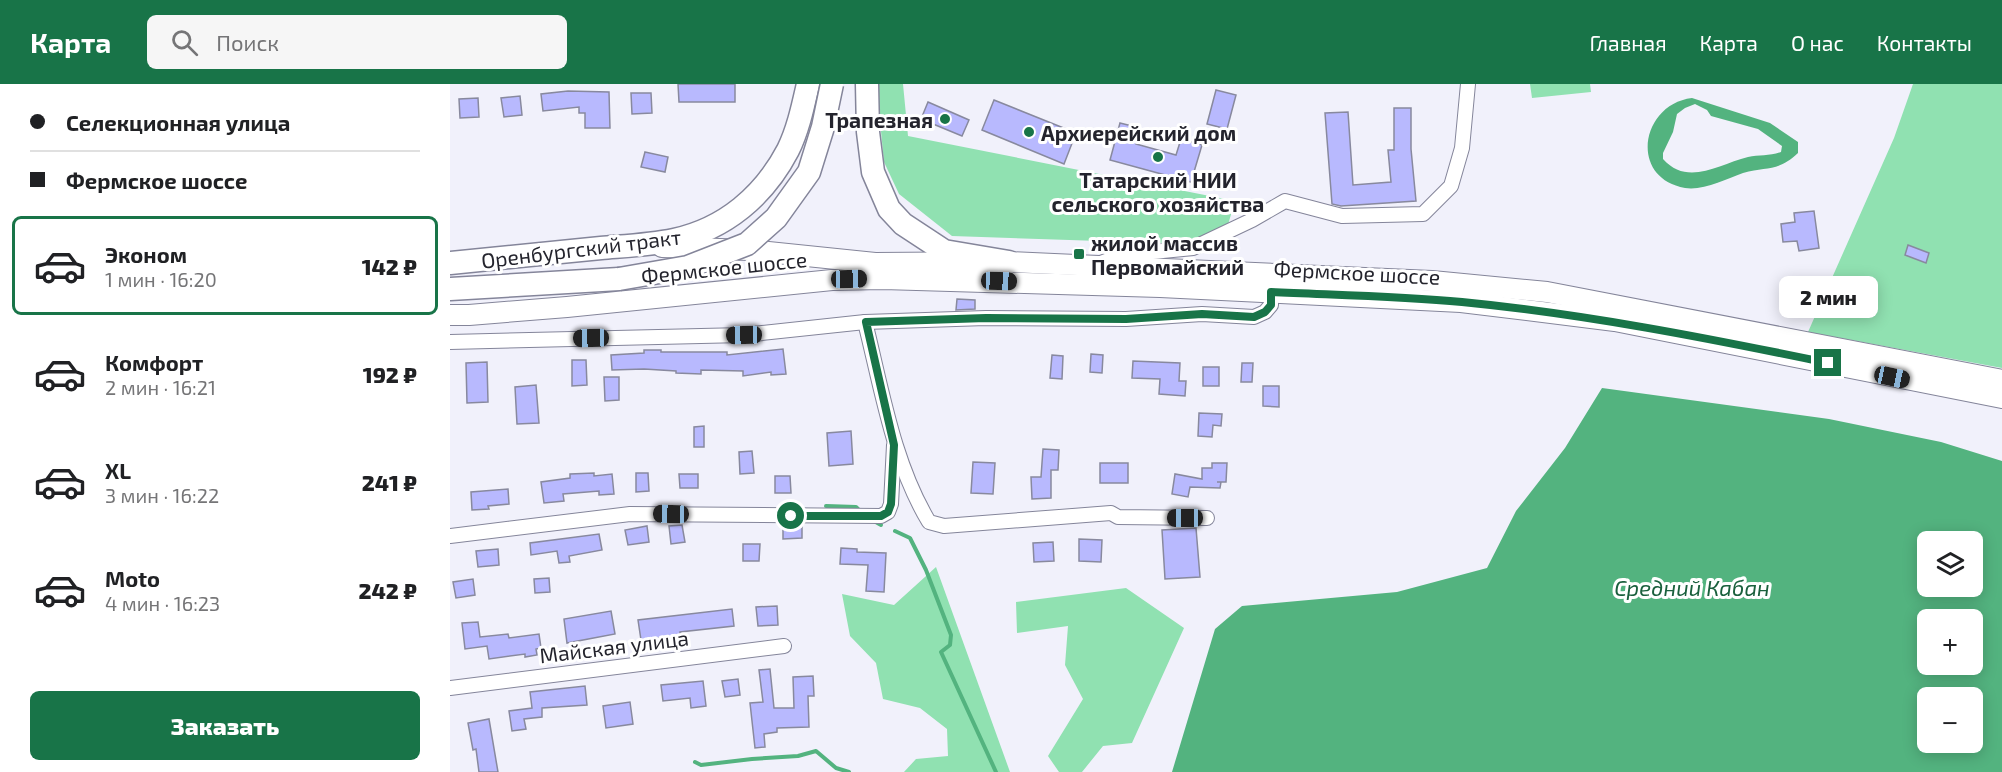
<!DOCTYPE html>
<html lang="ru">
<head>
<meta charset="utf-8">
<style>
	:root { --surface:#fff; --page:#f6f6f6; --text:#202124; --muted:#757577; --line:#e0e0e0; --accent:#187448 }
	body { margin:0; font-family:"Exo 2",sans-serif; background:var(--page); color:var(--text); height:100vh; display:flex; flex-direction:column; font-size:22px; white-space:nowrap }
	* { box-sizing:border-box; margin:0 }
	p { font-size:20px; color:var(--muted) }
	.icon { flex:none; width:33px; height:33px; fill:none; stroke:currentColor; stroke-width:2; stroke-linecap:round; stroke-linejoin:round }
	.map { position:relative; flex:1; overflow:hidden }
	.drawer { display:flex; flex-direction:column; background:var(--surface); width:450px }
	.drawer>* { flex:none }
	.hud { display:grid; align-content:center; height:132px; padding:0 30px; background:var(--surface) }
	.buttons { position:absolute; left:1467px; top:447px; display:grid; gap:12px }
	.buttons a { display:grid; place-items:center; width:66px; height:66px; border-radius:9px; background:var(--surface); box-shadow:0 3px 15px #0003; font-size:30px }
	.end { position:absolute; width:27px; height:27px; margin:-14px; border:8px solid #187448; background:#fff; box-shadow:0 0 0 3px #fff }
	.from { border-radius:50% }
	.bubble { position:absolute; height:42px; border-radius:9px; background:var(--surface); box-shadow:0 3px 15px #0003; font-size:20px; font-weight:800; line-height:42px; text-align:center }
	.car { position:absolute; width:18px; height:36px; margin:-18px -9px; border-radius:8px; box-shadow:0 0 4px 2px #0007; background:linear-gradient(#222 24%,#8ab4d8 0 40%,#222 0 76%,#8ab4d8 0 86%,#222 0) }
	.hud b { display:flex; align-items:center; gap:21px; height:57px; font-size:22px }
	.hud b+b { border-top:2px solid var(--line) }
	.hud i { width:15px; height:15px; background:var(--text) }
	ul { padding:0; list-style:none }
	li { display:flex; align-items:center; gap:18px; height:99px; margin:0 12px 9px; padding:0 18px; border:3px solid transparent; border-radius:9px }
	li div { flex:1 }
	li b { display:block; font-size:22px }
	li em { font-style:normal; font-weight:800 }
	li.on { border-color:var(--accent) }
	li>.icon { width:54px; height:54px; stroke-width:1.5 }
	.primary-button { display:flex; gap:12px; margin-top:auto; padding:12px 30px }
	.primary-button a { flex:1; height:69px; border-radius:9px; background:var(--accent); color:#fff; font-size:24px; font-weight:800; line-height:69px; text-align:center }
	header { display:flex; align-items:center; gap:36px; box-sizing:border-box; height:84px; padding:0 30px; background:var(--accent); color:#fff }
	header strong { font-size:28px }
	nav { display:flex; gap:33px; margin-inline-start:auto; font-size:21px }
	.search { width:420px; height:54px; background:var(--page); display:flex; align-items:center; gap:15px; box-sizing:border-box; padding:0 21px; border-radius:9px; color:var(--muted); font-size:22px }
	main { display:flex; flex:1; min-height:0 }
	.map>svg:first-child { display:block }
</style>
</head>
<body>
<header>
<strong>Карта</strong>
<div class="search"><svg class="icon" aria-label="search" viewBox="0 0 24 24"><circle cx="10" cy="10" r="6"/><path d="M15 15l6 6"/></svg>Поиск</div>
<nav><a>Главная</a><a>Карта</a><a>О нас</a><a>Контакты</a></nav>
</header>
<main>
<section class="drawer">
<div class="hud">
<b><i class="from"></i>Селекционная улица</b>
<b><i></i>Фермское шоссе</b>
</div>
<ul>
<li class="on"><svg class="icon" aria-label="car" viewBox="0 0 24 24"><path d="M5 17H2v-5l4-1 3-4h7l3 4 3 1v5h-3M9 17h6M6 11h13"/><circle cx="7" cy="17" r="2"/><circle cx="17" cy="17" r="2"/></svg><div><b>Эконом</b><p>1 мин · 16:20</p></div><em>142 ₽</em></li>
<li><svg class="icon" aria-label="car" viewBox="0 0 24 24"><path d="M5 17H2v-5l4-1 3-4h7l3 4 3 1v5h-3M9 17h6M6 11h13"/><circle cx="7" cy="17" r="2"/><circle cx="17" cy="17" r="2"/></svg><div><b>Комфорт</b><p>2 мин · 16:21</p></div><em>192 ₽</em></li>
<li><svg class="icon" aria-label="car" viewBox="0 0 24 24"><path d="M5 17H2v-5l4-1 3-4h7l3 4 3 1v5h-3M9 17h6M6 11h13"/><circle cx="7" cy="17" r="2"/><circle cx="17" cy="17" r="2"/></svg><div><b>XL</b><p>3 мин · 16:22</p></div><em>241 ₽</em></li>
<li><svg class="icon" aria-label="car" viewBox="0 0 24 24"><path d="M5 17H2v-5l4-1 3-4h7l3 4 3 1v5h-3M9 17h6M6 11h13"/><circle cx="7" cy="17" r="2"/><circle cx="17" cy="17" r="2"/></svg><div><b>Moto</b><p>4 мин · 16:23</p></div><em>242 ₽</em></li>
</ul>
<div class="primary-button"><a>Заказать</a></div>
</section>
<div class="map">
<svg width="1552" height="688" viewBox="0 0 1552 688">
	<rect width="100%" height="100%" fill="#f1f1fb"/>
	<g fill="#90e1b1">
		<path d="M429 0H453L458 52 785 117 772 161 502 152 449 110 434 78 429 27Z"/>
		<path d="M1080 0H1140L1141 8 1082 14Z"/>
		<path d="M1463 0H1552V284L1358 248 1444 54Z"/>
		<path d="M486 483 560 688H454L466 675 498 672 497 645 470 624 433 615 426 579 400 552 392 510 444 521Z"/>
		<path d="M676 504 734 544 682 659 653 662 632 688H609L598 672 633 615 615 581 618 542 567 549 566 518Z"/>
	</g>
	<g fill="#53b37f" fill-rule="evenodd">
		<path d="M1242 14 1320 39 1348 58V69C1328 88 1317 82 1293 89 1276 95 1253 107 1235 104 1178 94 1191 20 1242 14ZM1245 20 1257 26 1261 32 1308 45 1332 62 1331 68C1320 72 1309 71 1298 73 1269 80 1238 103 1213 75V69L1223 48 1227 30 1235 24Z"/>
		<path d="M1152 304 1379 335 1491 358 1552 377V688H722L765 545 792 522 947 508 1037 484 1066 427 1115 364ZM1478 458H1522V502H1478ZM1478 536H1522V580H1478ZM1478 614H1522V658H1478Z"/>
	</g>
	<g fill="none" stroke-linecap="round" stroke-linejoin="round">
		<g stroke="#53b37f" stroke-width="4">
			<path d="M376 422 406 423 410 427"/>
			<path d="M424 437 431 441"/>
			<path d="M445 447 460 454 476 486 501 551 500 561 491 568 546 688"/>
			<path d="M245 678 251 681 302 675 348 672 366 667 386 684 399 688"/>
		</g>
	</g>
	<g fill="#b8b9fe" stroke="#88899e" stroke-width="1.5">
		<path d="M228 0H285V18H229Z"/>
		<path d="M766 6 786 11 777 45 757 40Z"/>
		<path d="M118 7 159 8 160 44H135V29H129V23L93 27 91 10Z"/>
		<path d="M181 9H201L202 29 182 30Z"/>
		<path d="M70 12 72 31 54 33 51 14Z"/>
		<path d="M28 14 29 33 10 34 9 15Z"/>
		<path d="M544 16 626 49 614 80 532 46Z"/>
		<path d="M478 18 519 36 512 52 471 35Z"/>
		<path d="M944 24H961V65L966 117 891 122 882 120 875 29 898 28 903 101 941 98 938 66H944Z"/>
		<path d="M670 39 690 44 686 60 726 71 731 55 752 61 741 98 660 76Z"/>
		<path d="M195 68 218 73 215 88 191 83Z"/>
		<path d="M1364 127 1369 164 1349 167 1347 157 1333 158 1331 140 1345 138 1344 129Z"/>
		<path d="M1458 161 1479 169 1476 179 1455 171Z"/>
		<path d="M507 215 525 216V225L506 226Z"/>
		<path d="M333 265 336 290 321 291V288L293 292V287L251 286V290L226 289V287L194 285 162 286 161 271 194 269V266H211V268H277V271Z"/>
		<path d="M641 270 653 271 652 289 640 288Z"/>
		<path d="M602 271 613 272 612 295 600 294Z"/>
		<path d="M122 276H136L137 301 122 302Z"/>
		<path d="M683 277 730 279 729 297H736L735 312 709 310 710 295 682 294Z"/>
		<path d="M37 278 38 318 17 319 16 279Z"/>
		<path d="M792 279H803L802 298H791Z"/>
		<rect x="753" y="283" width="16" height="19"/>
		<path d="M154 293H169V316L155 317Z"/>
		<path d="M86 301 89 339 67 340 65 303Z"/>
		<path d="M813 302H829V323L813 322Z"/>
		<path d="M749 329 772 330 771 342 763 341 762 353 748 352Z"/>
		<path d="M254 342V363H244V343Z"/>
		<path d="M401 347 403 380 379 382 377 349Z"/>
		<path d="M593 365 609 366 608 386H601V414L582 415 581 393H591Z"/>
		<path d="M302 367 304 389 290 390 289 368Z"/>
		<path d="M523 378 545 379 543 410 521 409Z"/>
		<rect x="650" y="379" width="28" height="20"/>
		<path d="M762 379H777L776 398H767H771L770 404 740 403 738 413 722 410 725 390 752 395V384H762Z"/>
		<path d="M144 389V392L162 390 164 410 149 411V407L113 410 114 417 94 419 91 398 120 394V390Z"/>
		<path d="M186 389H198L199 407 186 408Z"/>
		<path d="M229 390H248V404H230Z"/>
		<path d="M325 392H340L341 409H325Z"/>
		<path d="M58 405 59 420 38 422 39 425 22 426 21 408Z"/>
		<path d="M232 441 235 458 221 460 219 442Z"/>
		<path d="M197 442 199 458 178 461 175 446Z"/>
		<path d="M352 442V454L333 455V443Z"/>
		<path d="M746 444 750 493 715 495 712 446Z"/>
		<path d="M149 450 152 466 119 472 120 478 109 479 107 467 81 471 80 459Z"/>
		<path d="M629 455 652 456 651 478 629 477Z"/>
		<path d="M603 458 604 477 584 478 583 459Z"/>
		<path d="M293 460H310L309 477H293Z"/>
		<path d="M391 464 407 465V468L436 469 434 508 416 507 418 481 390 480Z"/>
		<path d="M48 465 49 481 28 483 26 467Z"/>
		<path d="M99 494 100 508 85 509 84 495Z"/>
		<path d="M23 495 25 511 6 514 3 498Z"/>
		<path d="M327 522 328 541 308 542 306 523Z"/>
		<path d="M282 525 284 542 230 548V552L218 553 191 556 188 536Z"/>
		<path d="M161 527 165 550 117 559 114 535Z"/>
		<path d="M28 538 30 553 58 550 59 554 89 550 91 564 86 565 87 571 75 573V570L39 575 37 562 15 565 12 539Z"/>
		<path d="M320 585 324 624H344L343 593 363 592 364 612H358L359 643 327 644V648L314 650 315 663 305 664 300 619 313 618 309 586Z"/>
		<path d="M288 595 290 611 275 613 272 597Z"/>
		<path d="M253 597 256 622 241 624 240 614 213 617 211 601Z"/>
		<path d="M135 602 137 621 92 624V633L74 635 76 645 62 647 59 627 82 624 80 608Z"/>
		<path d="M180 618 183 640 156 644 153 622Z"/>
		<path d="M39 635 48 688H29L26 665 23 666 18 639Z"/>
	</g>
	<g fill="none" stroke-linecap="round" stroke-linejoin="round">
		<defs>
			<g id="street">
				<path d="M648 180 672 171 743 164 802 136 835 117 892 132 973 130 1001 102 1012 64 1018 0"/>
				<path d="M415 238C432 306 443 378 479 438L494 442 661 429 668 433 757 434"/>
				<path d="M0 258 294 251 415 238 536 234 676 235 752 230 804 233 815 228 821 221V208"/>
				<path d="M0 452 180 430 431 432 438 428 441 420 444 361"/>
				<path d="M0 604 334 562"/>
			</g>
			<g id="secondary">
				<path d="M212 163 299 166 425 179 559 178 982 197 1097 208 1552 296"/>
				<path d="M0 231H19L117 223 382 196 433 195 710 203 1011 218 1165 237 1552 314"/>
			</g>
			<g id="primary">
				<path d="M417 0 418 48 423 88 439 125 453 140 494 167 559 178"/>
				<path d="M0 179C50 174 100 169 151 164 175 162 200 161 224 156 275 145 314 112 338 66 348 46 353 22 358 0"/>
				<path d="M0 205 169 195"/>
			</g>
		</defs>
		<use href="#street" stroke="#84859a" stroke-width="16"/>
		<use href="#secondary" stroke="#84859a" stroke-width="22"/>
		<use href="#primary" stroke="#84859a" stroke-width="25"/>
		<use href="#street" stroke="#fff" stroke-width="14"/>
		<use href="#secondary" stroke="#fff" stroke-width="20"/>
		<use href="#primary" stroke="#fff" stroke-width="22"/>
		<defs>
			<path id="primary-bridge" d="M169 195 238 183 297 160 326 134 359 88 373 43 382 0"/>
		</defs>
		<use href="#primary-bridge" stroke="#84859a" stroke-width="25" stroke-linecap="butt"/>
		<use href="#primary-bridge" stroke="#fff" stroke-width="22"/>
	</g>
	<g fill="none" stroke-linecap="round" stroke-linejoin="round">
		<path stroke="#187448" stroke-width="8" d="M341 432H431L438 428 441 420 444 361 416 238 536 234 676 235 752 230 804 233 815 228 821 221V208C885 211 949 212 1012 218 1135 230 1257 254 1378 279"/>
	</g>
	<g fill="#187448" stroke="#fff" stroke-width="2">
		<circle cx="495" cy="35" r="6"/>
		<circle cx="579" cy="48" r="6"/>
		<circle cx="708" cy="73" r="6"/>
		<rect x="623" y="164" width="12" height="12" rx="3"/>
	</g>
	<g text-anchor="middle" dominant-baseline="central" stroke-width="6" stroke-linejoin="round" paint-order="stroke">
		<g font-size="21" font-weight="bold" fill="#24242d" stroke="#fff" text-anchor="start">
			<text x="483" y="35" text-anchor="end">Трапезная</text>
			<text x="591" y="48">Архиерейский дом</text>
			<text x="708" y="95" text-anchor="middle">Татарский НИИ<tspan x="708" dy="24">сельского хозяйства</tspan></text>
			<text x="641" y="158">жилой массив<tspan x="641" dy="24">Первомайский</tspan></text>
		</g>
		<g font-size="21" fill="#24242d" stroke="#fff">
			<text transform="translate(131 164) rotate(-7)">Оренбургский тракт</text>
			<text transform="translate(274 183) rotate(-6)">Фермское шоссе</text>
			<text transform="translate(907 188) rotate(3)">Фермское шоссе</text>
			<text transform="translate(164 562) rotate(-7)">Майская улица</text>
		</g>
		<g font-size="22" font-style="italic" fill="#1a603d" stroke="#fff">
			<text x="1242" y="503">Средний Кабан</text>
		</g>
	</g>
</svg>
<div class="buttons">
<a><svg class="icon" aria-label="layers" viewBox="0 0 24 24"><path d="M12 4l9 5-9 5-9-5zM3 14l9 5 9-5"/></svg></a>
<a>+</a>
<a>−</a>
</div>
<i class="end from" style="left:341px;top:432px"></i>
<i class="end" style="left:1378px;top:279px"></i>
<div class="bubble" style="left:1329px;top:192px;width:99px">2 мин</div>
<i class="car" style="left:399px;top:195px;rotate:89deg"></i>
<i class="car" style="left:549px;top:197px;rotate:92deg"></i>
<i class="car" style="left:294px;top:251px;rotate:269deg"></i>
<i class="car" style="left:141px;top:254px;rotate:269deg"></i>
<i class="car" style="left:1442px;top:293px;rotate:102deg"></i>
<i class="car" style="left:221px;top:430px;rotate:271deg"></i>
<i class="car" style="left:735px;top:434px;rotate:270deg"></i>
</div>
</main>
</body>
</html>
